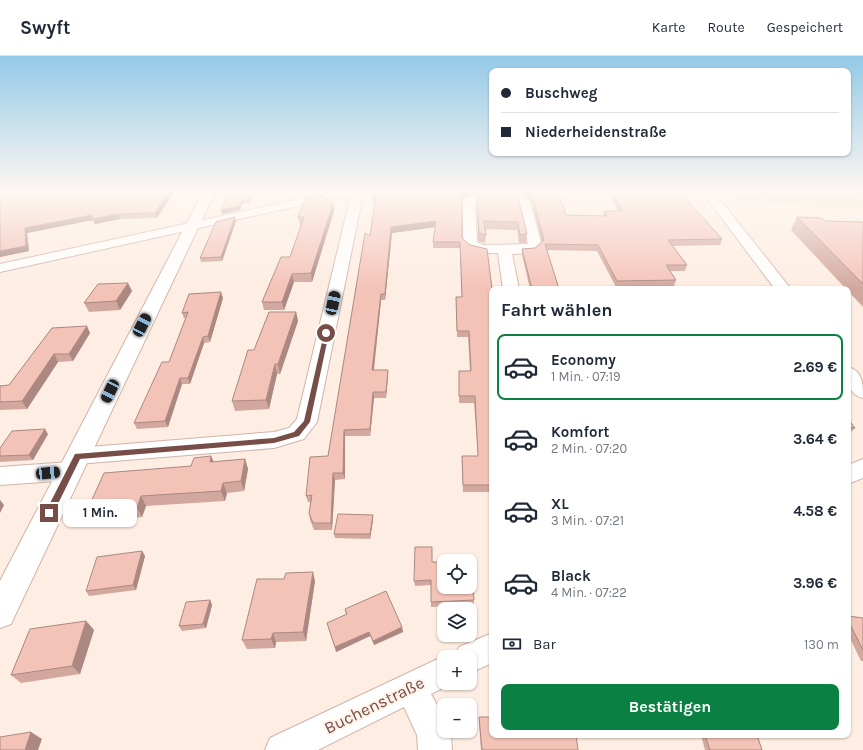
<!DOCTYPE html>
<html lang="de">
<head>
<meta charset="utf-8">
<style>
	:root { --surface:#fff; --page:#f6f6f7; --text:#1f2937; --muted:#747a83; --line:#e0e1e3; --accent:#0b8043 }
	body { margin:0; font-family:Karla,sans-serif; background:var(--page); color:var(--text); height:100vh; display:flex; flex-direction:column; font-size:15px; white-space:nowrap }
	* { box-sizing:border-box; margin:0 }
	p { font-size:13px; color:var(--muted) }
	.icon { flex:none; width:22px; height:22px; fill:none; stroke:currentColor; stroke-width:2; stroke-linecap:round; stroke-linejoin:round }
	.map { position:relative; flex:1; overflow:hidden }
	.side { position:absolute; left:489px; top:230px; width:362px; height:452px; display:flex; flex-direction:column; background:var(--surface); border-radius:8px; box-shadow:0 1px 3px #0004 }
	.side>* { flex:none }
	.top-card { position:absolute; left:489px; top:12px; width:362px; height:88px; border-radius:8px; box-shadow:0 1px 3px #0004; display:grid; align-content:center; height:88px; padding:0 12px; background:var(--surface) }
	.buttons { position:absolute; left:437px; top:498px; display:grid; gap:8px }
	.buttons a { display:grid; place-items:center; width:40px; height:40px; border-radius:8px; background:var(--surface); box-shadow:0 1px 3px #0004; font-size:20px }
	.end { position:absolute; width:18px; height:18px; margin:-9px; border:5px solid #764e47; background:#fff; box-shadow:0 0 0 2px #fff }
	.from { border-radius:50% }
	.bubble { position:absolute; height:28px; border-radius:8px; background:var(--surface); box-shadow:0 1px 3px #0004; font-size:13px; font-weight:700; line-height:28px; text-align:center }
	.car { position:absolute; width:12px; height:24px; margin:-12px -6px; border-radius:5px; box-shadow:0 0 3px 1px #0007; background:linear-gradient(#222 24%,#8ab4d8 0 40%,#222 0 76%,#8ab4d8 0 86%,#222 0) }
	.top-card b { display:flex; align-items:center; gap:14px; height:38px; font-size:15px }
	.top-card b+b { border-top:1px solid var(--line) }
	.top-card i { width:10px; height:10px; background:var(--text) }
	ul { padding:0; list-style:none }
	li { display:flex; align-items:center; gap:12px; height:66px; margin:0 8px 6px; padding:0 4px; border:2px solid transparent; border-radius:8px }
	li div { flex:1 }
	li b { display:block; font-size:15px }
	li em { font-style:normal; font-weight:700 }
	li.selected { border-color:var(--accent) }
	li>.icon { width:36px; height:36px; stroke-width:1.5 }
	h2 { padding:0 12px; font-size:18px; line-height:48px }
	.pay { display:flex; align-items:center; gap:10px; height:44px; padding:0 12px; font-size:15px }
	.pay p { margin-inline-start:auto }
	.cta { display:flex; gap:8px; margin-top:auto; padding:8px 12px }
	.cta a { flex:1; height:46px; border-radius:8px; background:var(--accent); color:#fff; font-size:16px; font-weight:700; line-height:46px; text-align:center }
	header { display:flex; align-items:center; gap:24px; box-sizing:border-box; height:56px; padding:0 20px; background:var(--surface); border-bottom:1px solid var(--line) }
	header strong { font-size:19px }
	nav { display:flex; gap:22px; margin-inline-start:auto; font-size:14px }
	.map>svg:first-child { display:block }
</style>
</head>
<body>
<header>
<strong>Swyft</strong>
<nav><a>Karte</a><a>Route</a><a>Gespeichert</a></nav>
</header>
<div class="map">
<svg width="863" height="694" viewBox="0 0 863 694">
	<rect width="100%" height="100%" fill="#fdede2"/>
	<path fill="#daebbf" d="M729 136H863V152L736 146Z"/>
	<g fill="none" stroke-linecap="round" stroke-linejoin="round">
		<defs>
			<g id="street">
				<path d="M332 136H358L362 143 317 366 304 383 274 392 77 408 69 406 66 400 69 394 77 392 274 376 289 372 297 363 350 143 348 139 0 216V208Z"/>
				<path d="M702 136H714L791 233H775Z"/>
				<path d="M479 138C493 138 520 133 530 145L542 190 533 197 512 198 519 233H503L498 197C487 197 470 198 463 188V144L465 142ZM480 144H512L519 147 528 188 483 189 477 186 475 146Z"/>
				<path d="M848 311C863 315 863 328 863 342 847 338 848 325 848 311Z"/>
				<path d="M863 403V422L848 428V409Z"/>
				<path d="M70 406 78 409 81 415 78 421 70 424 0 429V411Z"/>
				<path d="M492 577V607L470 617V601H455L459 591Z"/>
				<path d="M444 600 447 601H444V627H453L431 638 444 662V675H450L451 677 452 694H418L417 679 404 651 318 694H265L270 682Z"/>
			</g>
			<path id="secondary" d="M203 136H215L11 568 0 572V525Z"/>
		</defs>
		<use href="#street" stroke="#d1b4ab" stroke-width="2"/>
		<use href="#secondary" stroke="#d4b2a8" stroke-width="2"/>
		<use href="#street" fill="#fff" fill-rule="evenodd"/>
		<use href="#secondary" fill="#fff" fill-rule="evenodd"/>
	</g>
	<g fill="#d2a89e">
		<path d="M0 136H174L157 162 120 163 95 168 93 164 27 177 29 195 0 201Z"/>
		<path d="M229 136H282L281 138 252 139 249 148H242L240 154 222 158Z"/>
		<path d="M373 136H492H479L464 141 462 144V182L492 233V256H491L492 265V436H463L462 407V400H478L474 347H459V315H470L468 281H457L456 241H462L460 192H433V186L435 171 392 177 385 244H381L374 314H388V320L386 342H374L370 380H345V423L335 424 332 474H314L310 464 309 457 311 446H308L306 440 328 400 370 180 375 145H373Z"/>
		<path d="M510 136H558L566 159 603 160 604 155H618L608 136H681L686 143 722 183 720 189 672 190 687 209 685 215H670L676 224 674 230 616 231 597 195 546 194 559 233H530L522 199V193L535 192 542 186 531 145 520 137Z"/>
		<path d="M512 138 527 178 526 187H519L517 174 485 173 486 179 485 187 478 185 477 147V139Z"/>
		<path d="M333 148 334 155 312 226H294L284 254H264L262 246 290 201 301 169H300L298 161Z"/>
		<path d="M797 161 825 165 863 166V251L848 235V233H846L791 174Z"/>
		<path d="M236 165 222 205 201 206 200 202Z"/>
		<path d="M132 235 120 254 89 256 84 247Z"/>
		<path d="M223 242 210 286 204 287 190 328H182L168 371 137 373 134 367 169 306 186 262H184L182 257Z"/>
		<path d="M296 256 298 265 280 318H277L269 353 235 355 232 345 254 294Z"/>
		<path d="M52 272 90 277 73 305 58 306 27 353 0 354V330L9 329Z"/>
		<path d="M848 363 855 372 851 376H848Z"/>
		<path d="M48 378 33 404 0 406V392Z"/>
		<path d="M211 400 214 406 245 403 248 413 244 435 227 437 225 445 146 450 142 461 93 467 86 457 191 410Z"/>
		<path d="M373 459V464L370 483 335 482 334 478Z"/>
		<path d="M490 480H492V513L489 485Z"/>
		<path d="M142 495 145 500 136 534 89 540 86 535Z"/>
		<path d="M432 506 474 544V549L431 551V529L415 530 414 525Z"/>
		<path d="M315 525 306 585 276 586 275 592 247 593 242 584Z"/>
		<path d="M210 544 212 549 206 572 182 575 179 570Z"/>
		<path d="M345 553 402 571 403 576 374 589 370 580 336 596 327 567 346 559Z"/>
		<path d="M848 560 863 562V605H861L848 578Z"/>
		<path d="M86 565 94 574 80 618 21 627 11 619Z"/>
		<path d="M479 661 578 694H481L479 665Z"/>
		<path d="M701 679H757L762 694H705Z"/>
	</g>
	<g fill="#ab8881">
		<path d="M169 136H174L157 162 155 157Z"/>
		<path d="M251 136 252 139 249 148 248 144Z"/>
		<path d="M464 136H479L464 141 462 144V139Z"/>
		<path d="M376 139 377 144 373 145 372 140Z"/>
		<path d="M242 144V148L240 154 222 158 221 154Z"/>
		<path d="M333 148 334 155 312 226 311 217Z"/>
		<path d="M118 158 120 163 95 168 93 164 27 177 29 195 0 201V195L25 172 92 159Z"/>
		<path d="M235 161 236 165 222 205 221 201Z"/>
		<path d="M436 165V171L392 177 385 244V238L391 171Z"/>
		<path d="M292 218 294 226 284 254 282 246Z"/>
		<path d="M128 227 132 235 120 254 116 245Z"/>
		<path d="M221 236 223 242 210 286 208 280Z"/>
		<path d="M381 238V244L373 320 372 314Z"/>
		<path d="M296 256 298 265 280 318 278 308Z"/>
		<path d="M87 270 90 277 73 305 69 298Z"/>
		<path d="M203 281 204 287 190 328 188 322Z"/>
		<path d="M54 298 58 306 27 353 22 345Z"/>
		<path d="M275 308 277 318 269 353 266 344Z"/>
		<path d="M388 314V320L386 342V336Z"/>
		<path d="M180 322 182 328 168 371 165 365Z"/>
		<path d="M373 336 374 342 370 380V373Z"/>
		<path d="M45 373 48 378 33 404 29 399Z"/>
		<path d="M344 374 345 380V423L343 417Z"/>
		<path d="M211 400 215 410 210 406Z"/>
		<path d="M245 403 248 413 244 435 241 425Z"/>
		<path d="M333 417 335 424 332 474 331 467Z"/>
		<path d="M223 427 227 437 225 445 221 435Z"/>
		<path d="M141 440 146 450 142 461 137 452Z"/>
		<path d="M0 444 4 449 0 457Z"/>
		<path d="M373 459V464L370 483V478Z"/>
		<path d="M142 495 145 500 136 534 133 529Z"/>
		<path d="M313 516 315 525 306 585 303 576Z"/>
		<path d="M210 544 212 549 206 572 203 568Z"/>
		<path d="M86 565 94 574 80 618 72 610Z"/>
		<path d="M402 571 403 576 374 589 373 585Z"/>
		<path d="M369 576 370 580 336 596 335 591Z"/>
		<path d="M273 577 276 586 275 592 271 583Z"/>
		<path d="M31 676 42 683 38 694H25Z"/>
	</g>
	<g fill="#f4c3b8" stroke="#ab8881">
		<path d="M0 136H169L155 157 118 158 93 163 92 159 25 172 26 190 0 195Z"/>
		<path d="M229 136H251L248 144H242L239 150 221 154Z"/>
		<path d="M373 136H464L462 139V182L470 189 487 193 492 233V250H490L492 265V429H463L462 400H478L475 340H459V315H471L469 275H457L456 241H462L460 186H433L436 165 391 171 385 238H381L372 314H388L386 336H373L370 373 344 374 343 417H333L331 467H313L309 457 312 439 306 440 310 401 328 400 365 177 370 180 376 139 372 140Z"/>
		<path d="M527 136H558L566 159 607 160 604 155H623L612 136H681L686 143 722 183 668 184 687 209H666L676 224 617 225 598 189 545 188 559 233H532L522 193 535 192 544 184 532 139Z"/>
		<path d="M512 138 518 141 527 178 520 179 518 166 484 165 486 179 479 177 477 139Z"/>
		<path d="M322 139 333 148 311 217 292 218 282 246H262L281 201H290L304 161H298L305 143Z"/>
		<path d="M235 161 221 201 200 202 216 166Z"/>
		<path d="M797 161 821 162 825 165 863 166V228Z"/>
		<path d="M128 227 116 245 84 247 98 228Z"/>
		<path d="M221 236 208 280 203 281 188 322H180L165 365 134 367 162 306H169L188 256 182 257 189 238Z"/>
		<path d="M269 256H296L278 308H275L266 344 232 345 248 294H254Z"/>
		<path d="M87 270 69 298H54L22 345 0 346V330L9 329 52 272Z"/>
		<path d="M848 363 855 372 848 371Z"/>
		<path d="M45 373 29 399 0 400V392L12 375Z"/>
		<path d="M211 400 210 406 245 403 241 425 223 427 221 435 141 440 137 452 86 457 104 417 191 410 194 402Z"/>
		<path d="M338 458 373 459 370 478H334Z"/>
		<path d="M490 480H492V503Z"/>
		<path d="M415 491H432V506H444V531H470V505H471L474 544 431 546V524L414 525Z"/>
		<path d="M142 495 133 529 86 535 97 501Z"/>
		<path d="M313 516 303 576 273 577 271 583 242 584 257 523H284L286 517Z"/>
		<path d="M386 535 402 571 373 585 369 576 335 591 327 567 347 558 345 553Z"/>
		<path d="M210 544 203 568 179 570 186 546Z"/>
		<path d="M848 560 863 562V594L848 564Z"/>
		<path d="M86 565 72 610 11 619 30 573Z"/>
		<path d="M479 661H492V679H576L578 694H482Z"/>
		<path d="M31 676 25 694H0V681Z"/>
		<path d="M705 679H757L762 694H710Z"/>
	</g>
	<linearGradient id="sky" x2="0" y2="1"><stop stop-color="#93c9e7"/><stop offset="0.58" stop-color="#fef7f2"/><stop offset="1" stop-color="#fef7f2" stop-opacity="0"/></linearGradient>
	<rect width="863" height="233" fill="url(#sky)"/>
	<path fill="#764e47" d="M326 275 329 277 310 366 299 380 274 387 80 403 52 460H46L45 457 75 398 274 382 294 376 304 365 324 277Z"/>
	<g text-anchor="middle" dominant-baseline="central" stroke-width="4" stroke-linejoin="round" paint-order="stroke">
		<g font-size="17" fill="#764e47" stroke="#fff2e9">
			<text transform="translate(374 649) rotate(-26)">Buchenstraße</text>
		</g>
	</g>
</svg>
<div class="buttons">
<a><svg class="icon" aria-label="locate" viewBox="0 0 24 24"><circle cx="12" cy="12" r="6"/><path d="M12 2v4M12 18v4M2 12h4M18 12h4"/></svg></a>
<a><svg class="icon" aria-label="layers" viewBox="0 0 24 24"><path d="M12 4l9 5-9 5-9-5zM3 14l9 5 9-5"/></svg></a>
<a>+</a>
<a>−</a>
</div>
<i class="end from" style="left:326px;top:277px"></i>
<i class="end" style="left:49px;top:457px"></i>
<div class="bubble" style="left:63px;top:443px;width:74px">1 Min.</div>
<i class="car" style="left:333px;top:247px;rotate:12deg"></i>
<i class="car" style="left:142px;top:269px;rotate:27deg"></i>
<i class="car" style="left:110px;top:335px;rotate:206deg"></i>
<i class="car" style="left:48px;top:417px;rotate:85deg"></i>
<div class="top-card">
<b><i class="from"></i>Buschweg</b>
<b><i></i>Niederheidenstraße</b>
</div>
<section class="side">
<h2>Fahrt wählen</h2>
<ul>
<li class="selected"><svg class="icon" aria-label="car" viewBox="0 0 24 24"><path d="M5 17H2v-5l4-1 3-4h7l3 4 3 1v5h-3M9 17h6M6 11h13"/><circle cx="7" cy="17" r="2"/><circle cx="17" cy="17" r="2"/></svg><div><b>Economy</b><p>1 Min. · 07:19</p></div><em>2.69 €</em></li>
<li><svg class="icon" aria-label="car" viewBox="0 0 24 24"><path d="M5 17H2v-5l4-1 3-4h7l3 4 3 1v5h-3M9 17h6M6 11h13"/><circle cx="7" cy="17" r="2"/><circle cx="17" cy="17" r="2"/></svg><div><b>Komfort</b><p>2 Min. · 07:20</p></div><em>3.64 €</em></li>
<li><svg class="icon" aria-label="car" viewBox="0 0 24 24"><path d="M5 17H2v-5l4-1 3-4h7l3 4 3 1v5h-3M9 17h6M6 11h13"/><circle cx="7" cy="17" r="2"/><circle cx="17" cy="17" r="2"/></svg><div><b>XL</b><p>3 Min. · 07:21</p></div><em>4.58 €</em></li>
<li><svg class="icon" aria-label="car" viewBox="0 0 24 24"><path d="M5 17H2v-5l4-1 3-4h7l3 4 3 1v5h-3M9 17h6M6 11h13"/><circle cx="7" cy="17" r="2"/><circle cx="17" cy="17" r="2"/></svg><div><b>Black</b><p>4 Min. · 07:22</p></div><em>3.96 €</em></li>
</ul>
<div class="pay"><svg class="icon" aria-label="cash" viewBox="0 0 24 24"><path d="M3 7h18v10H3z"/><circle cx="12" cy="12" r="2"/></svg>Bar<p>130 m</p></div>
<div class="cta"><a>Bestätigen</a></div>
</section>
</div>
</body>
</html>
